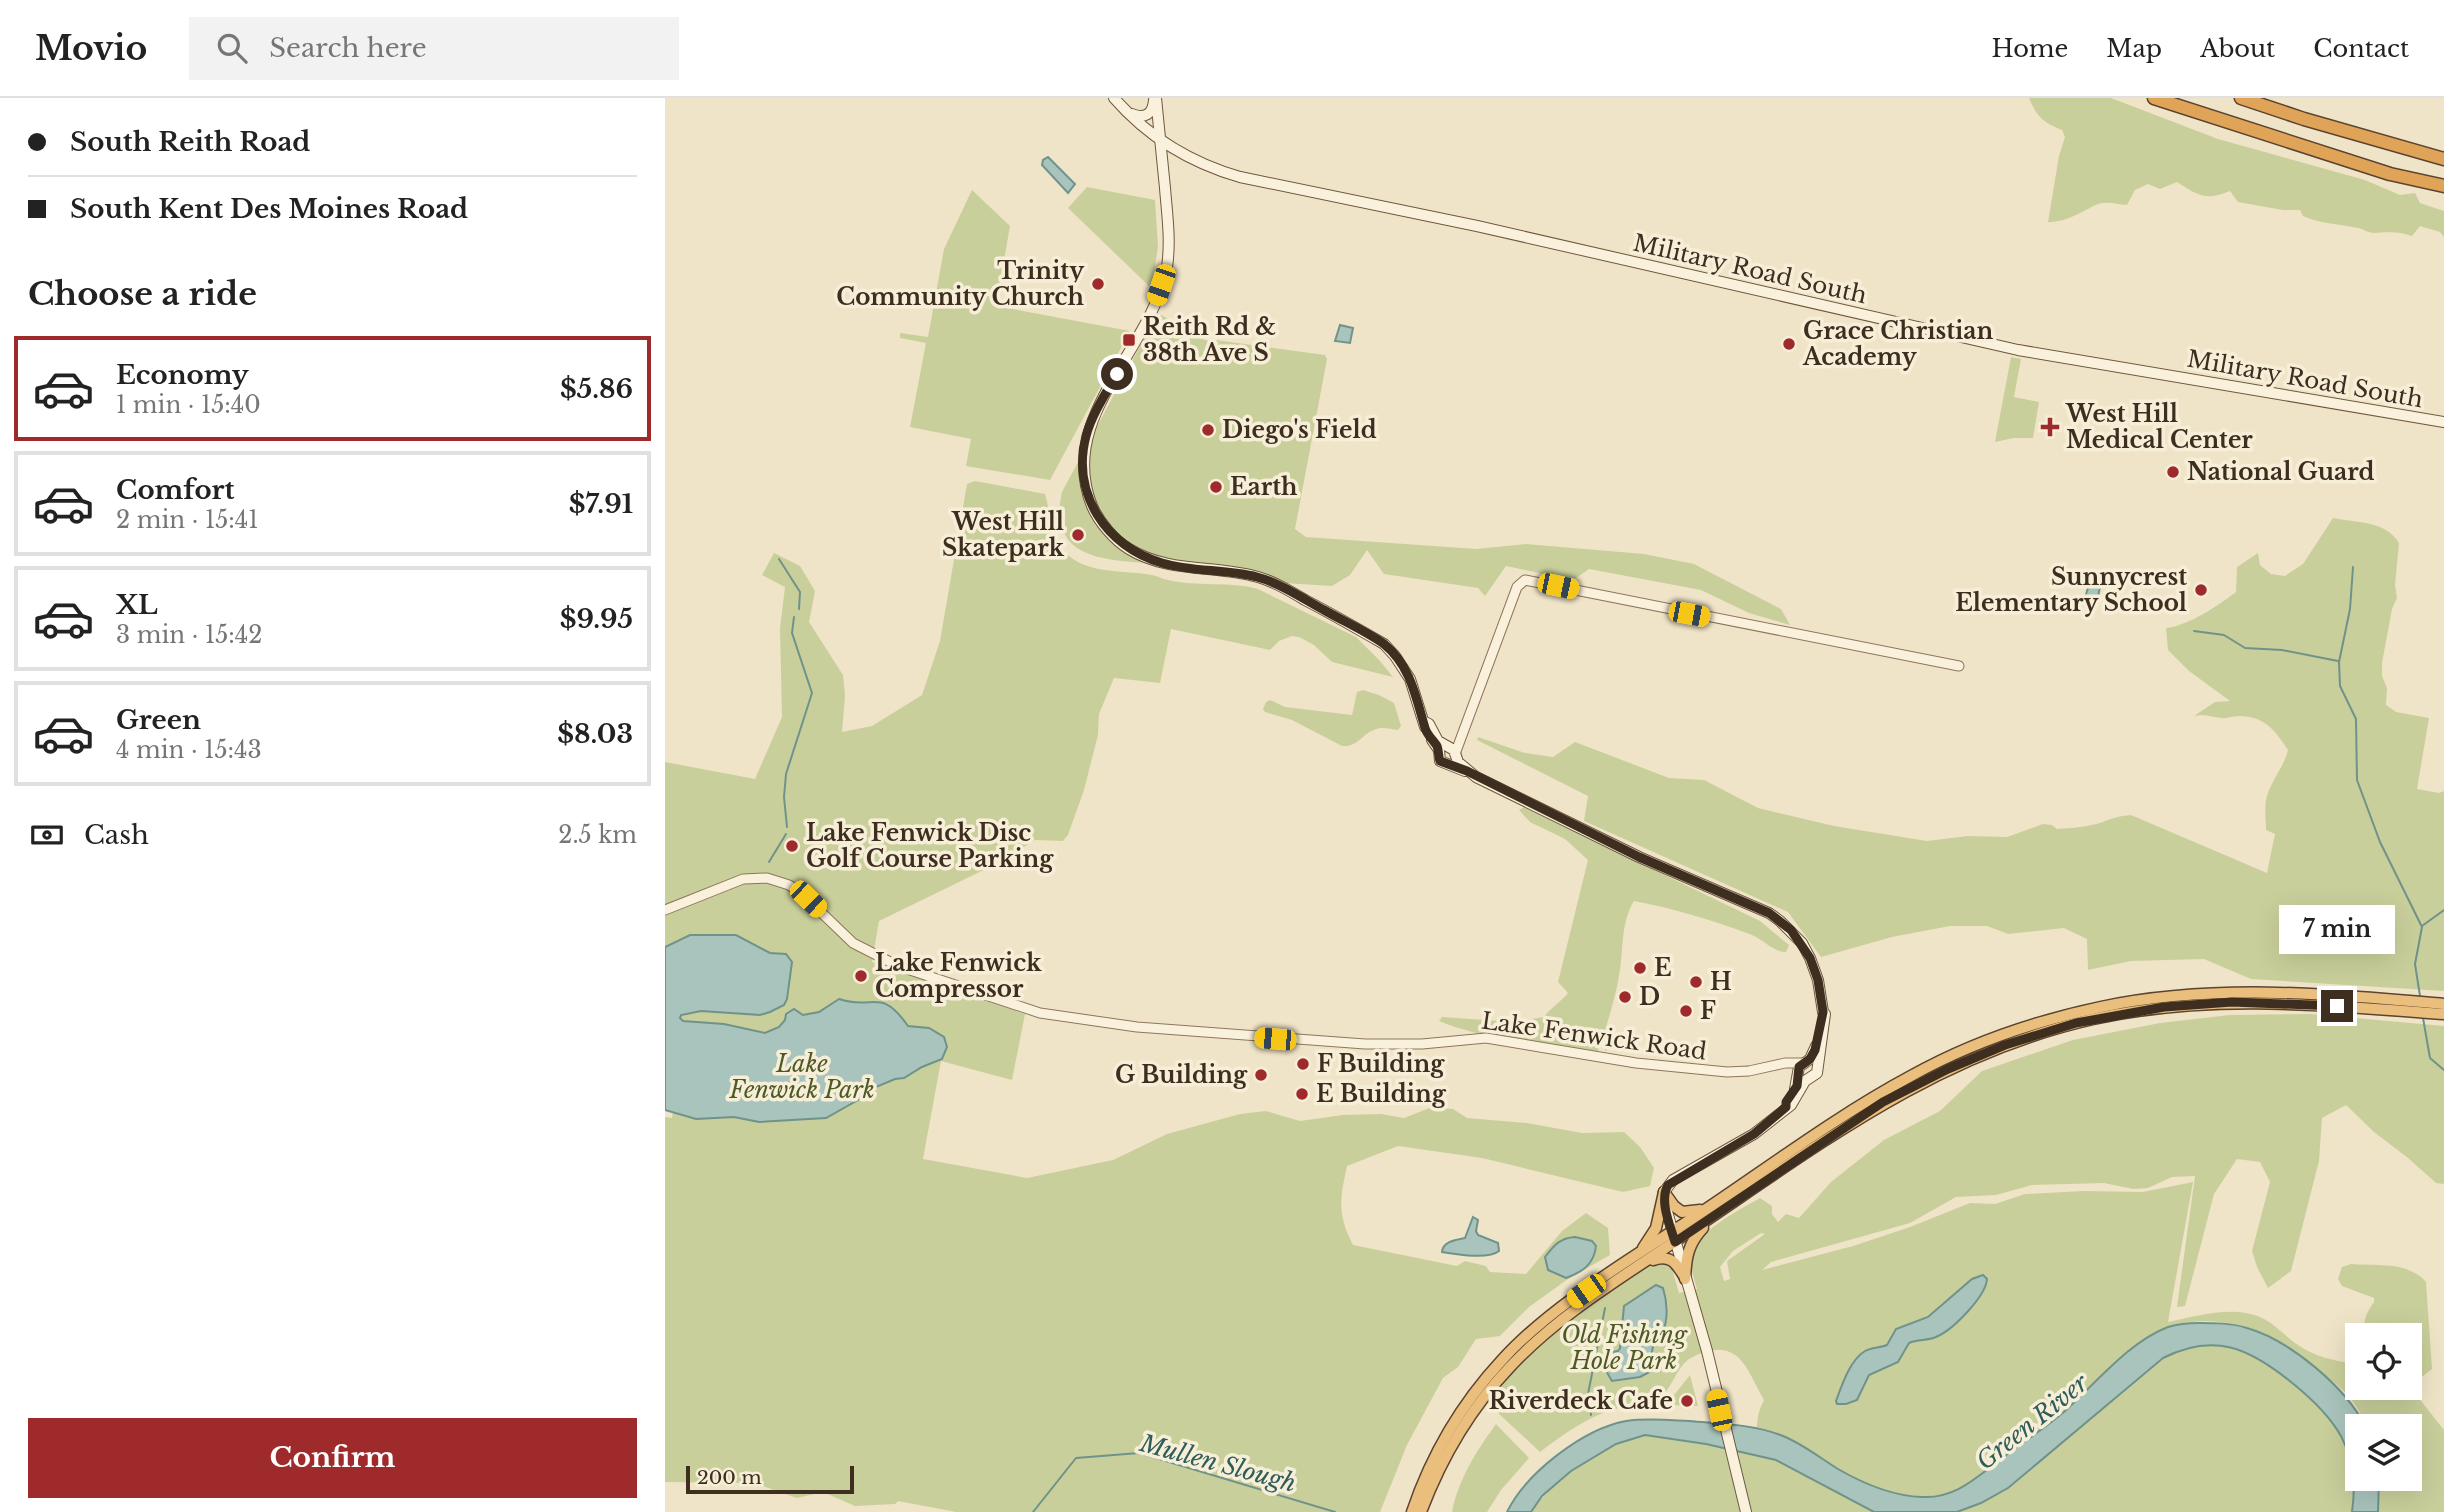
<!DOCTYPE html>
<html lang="en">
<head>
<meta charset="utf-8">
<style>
	:root { --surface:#fff; --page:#f2f2f2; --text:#222; --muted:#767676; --line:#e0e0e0; --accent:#9e2a2b }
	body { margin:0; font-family:"Libre Baskerville",serif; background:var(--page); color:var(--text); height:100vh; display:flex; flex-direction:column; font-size:26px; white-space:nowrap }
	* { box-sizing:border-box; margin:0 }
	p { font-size:23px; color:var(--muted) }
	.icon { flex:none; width:38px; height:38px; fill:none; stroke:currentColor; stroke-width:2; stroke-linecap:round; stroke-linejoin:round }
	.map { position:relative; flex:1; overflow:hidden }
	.sheet { display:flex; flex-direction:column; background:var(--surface); width:665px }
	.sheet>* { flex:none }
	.hud { display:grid; align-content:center; height:154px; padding:0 28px; background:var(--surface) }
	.buttons { position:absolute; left:1680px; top:1225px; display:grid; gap:14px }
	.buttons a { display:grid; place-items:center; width:77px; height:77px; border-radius:0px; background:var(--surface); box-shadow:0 7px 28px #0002; font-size:35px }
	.scale { position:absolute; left:21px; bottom:18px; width:168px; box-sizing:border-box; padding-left:7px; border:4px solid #3d2e20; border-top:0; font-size:19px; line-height:24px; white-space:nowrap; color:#3d2e20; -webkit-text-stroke:5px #f7eed8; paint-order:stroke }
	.end { position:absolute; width:32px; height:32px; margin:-16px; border:9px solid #3d2e20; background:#fff; box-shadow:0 0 0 4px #fff }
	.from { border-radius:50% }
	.bubble { position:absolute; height:49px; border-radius:0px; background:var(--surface); box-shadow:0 7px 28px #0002; font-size:23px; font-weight:700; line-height:49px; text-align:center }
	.car { position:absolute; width:21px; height:42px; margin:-21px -10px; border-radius:9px; box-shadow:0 0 5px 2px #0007; background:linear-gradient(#f5c518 24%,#345 0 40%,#f5c518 0 76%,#345 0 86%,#f5c518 0) }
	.hud b { display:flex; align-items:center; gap:24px; height:66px; font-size:26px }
	.hud b+b { border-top:2px solid var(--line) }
	.hud i { width:18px; height:18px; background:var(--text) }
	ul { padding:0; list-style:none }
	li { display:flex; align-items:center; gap:21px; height:105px; margin:0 14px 10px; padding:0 14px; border:4px solid var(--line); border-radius:0px }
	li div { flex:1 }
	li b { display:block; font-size:26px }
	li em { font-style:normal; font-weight:700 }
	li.selected { border-color:var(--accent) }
	li>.icon { width:63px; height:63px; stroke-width:1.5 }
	h2 { padding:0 28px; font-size:32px; line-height:84px }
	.pay { display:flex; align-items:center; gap:18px; height:77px; padding:0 28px; font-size:26px }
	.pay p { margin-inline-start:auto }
	.action { display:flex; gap:14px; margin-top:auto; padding:14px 28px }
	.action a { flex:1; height:80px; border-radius:0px; background:var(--accent); color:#fff; font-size:28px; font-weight:700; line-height:80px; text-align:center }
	header { display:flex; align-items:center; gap:42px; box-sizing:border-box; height:98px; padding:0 35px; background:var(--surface); border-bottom:2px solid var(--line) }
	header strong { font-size:33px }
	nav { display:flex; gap:38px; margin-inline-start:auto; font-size:24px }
	.search { width:490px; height:63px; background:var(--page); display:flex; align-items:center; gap:18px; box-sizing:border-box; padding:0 24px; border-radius:0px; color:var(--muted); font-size:26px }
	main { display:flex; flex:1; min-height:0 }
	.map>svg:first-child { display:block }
</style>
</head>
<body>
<header>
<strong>Movio</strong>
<div class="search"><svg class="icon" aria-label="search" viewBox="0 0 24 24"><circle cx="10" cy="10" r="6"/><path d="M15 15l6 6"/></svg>Search here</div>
<nav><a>Home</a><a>Map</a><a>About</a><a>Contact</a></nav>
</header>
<main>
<section class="sheet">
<div class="hud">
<b><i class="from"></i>South Reith Road</b>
<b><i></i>South Kent Des Moines Road</b>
</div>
<h2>Choose a ride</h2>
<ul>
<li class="selected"><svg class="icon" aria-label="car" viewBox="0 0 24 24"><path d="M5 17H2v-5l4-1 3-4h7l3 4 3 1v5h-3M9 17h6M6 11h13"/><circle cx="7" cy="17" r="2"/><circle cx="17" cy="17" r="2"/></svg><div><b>Economy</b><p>1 min · 15:40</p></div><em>$5.86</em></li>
<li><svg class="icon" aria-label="car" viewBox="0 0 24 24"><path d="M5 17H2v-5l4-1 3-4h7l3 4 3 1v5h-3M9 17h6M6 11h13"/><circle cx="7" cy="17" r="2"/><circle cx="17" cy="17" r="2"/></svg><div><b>Comfort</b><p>2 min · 15:41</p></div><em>$7.91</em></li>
<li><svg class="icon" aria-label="car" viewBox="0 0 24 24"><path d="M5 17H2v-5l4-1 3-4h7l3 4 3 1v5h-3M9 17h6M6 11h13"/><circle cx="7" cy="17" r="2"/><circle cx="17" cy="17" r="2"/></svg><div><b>XL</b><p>3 min · 15:42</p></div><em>$9.95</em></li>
<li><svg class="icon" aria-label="car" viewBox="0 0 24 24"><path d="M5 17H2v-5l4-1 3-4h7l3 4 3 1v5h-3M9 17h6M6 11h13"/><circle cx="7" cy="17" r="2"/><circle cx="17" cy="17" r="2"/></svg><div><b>Green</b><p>4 min · 15:43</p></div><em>$8.03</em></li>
</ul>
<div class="pay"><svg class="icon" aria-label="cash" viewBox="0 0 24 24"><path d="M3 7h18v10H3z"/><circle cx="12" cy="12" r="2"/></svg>Cash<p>2.5 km</p></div>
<div class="action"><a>Confirm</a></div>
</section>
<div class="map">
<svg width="1779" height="1414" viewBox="0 0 1779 1414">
	<rect width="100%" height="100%" fill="#f0e4c8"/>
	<g fill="#c9cf9b" fill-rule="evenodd">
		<path d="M1364 0H1446L1553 41 1700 82 1735 97 1750 95 1755 105 1779 113V139L1775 134 1755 128 1747 138C1733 133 1723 134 1709 135 1704 135 1698 131 1693 130 1674 126 1656 126 1638 118L1635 112H1618L1573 104 1565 93C1540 103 1534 98 1512 84L1495 91 1483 86 1470 92 1462 107C1453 106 1442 103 1433 106 1415 114 1403 124 1383 124L1394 58 1400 39 1397 32C1378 24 1372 19 1364 0Z"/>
		<path d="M422 89 490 102 493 149 487 187 484 188 403 110Z"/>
		<path d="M307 92 345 128 331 208 465 233 385 382 301 368 306 341 245 329 261 245 235 240V235L263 239 279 151Z"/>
		<path d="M496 217C516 227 532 242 554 246L551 242 660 257 662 261 630 431 641 439 811 451 861 446 979 456 1029 466 1116 511 1125 527 1084 515 1036 492 924 471 908 482 841 468 820 498 813 490 719 476 702 452 685 477 667 488 619 485 591 472 469 457 483 465C434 462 383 458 397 394L490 220Z"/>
		<path d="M1346 259 1356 261 1349 299 1374 304 1368 340H1349L1330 344Z"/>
		<path d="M310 383 380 396C386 413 382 431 394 447 415 478 455 471 487 477 493 478 497 481 503 482 532 489 564 483 593 491L691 539 715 563 728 579 667 564 649 547 634 539 627 538 614 543 605 552 506 531 495 585 449 580 434 616 433 637 419 692 403 737 398 743 370 742 351 754 331 760 329 767 214 823 207 864 360 916 347 982 276 963 258 1061 362 1080 448 1062 502 1036 575 1016 601 1013 635 1023 678 1017 716 1016 739 1020 767 1009 788 1011 802 1020 862 1025 917 1035 959 1034 975 1049 989 1070 985 1088 958 1094 817 1060 733 1048 682 1068C675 1101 672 1116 688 1147L792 1168 800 1163 821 1168 825 1174 861 1176 897 1133 921 1115 943 1130 945 1157 903 1181 864 1209 835 1238 811 1241 793 1269 778 1280 742 1347 715 1414H291L233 1403 230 1406 190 1408 158 1394 132 1400 89 1385 0 1384V1019L7 1020 8 1014 5 1013 0 1004V664L90 681 117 619 115 530 120 489 97 477 109 455 135 468 150 493 144 524 178 577 180 598 177 634 207 628 257 597 275 543 302 386Z"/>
		<path d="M1668 420C1691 425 1720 422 1734 445L1730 487 1732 500 1727 511 1717 565V578L1722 590 1721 607 1731 614 1764 620 1752 691 1774 695 1779 693V893L1586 881 1539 861 1466 863 1423 872 1422 841 1399 830 1343 836 1322 828H1285L1227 839 1156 859 1123 814 919 723 923 698 812 642 813 639 860 655 888 659 910 644 1004 680 1039 682 1093 710 1169 728 1262 743 1303 738 1342 739 1378 726 1387 727 1392 731C1407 730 1423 729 1438 724 1448 720 1454 718 1466 717L1602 775 1610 736 1601 732C1601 722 1599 708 1602 698 1607 681 1619 669 1623 652 1610 632 1599 618 1574 618 1568 618 1562 621 1556 620 1545 619 1542 616 1529 618L1550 604 1565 603 1524 573 1503 552 1501 530C1523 528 1554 507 1571 494L1572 469 1593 455 1595 467 1606 476 1620 478 1638 466Z"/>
		<path d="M698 592 714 597 729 605 736 628 733 632C725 631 716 628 709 632 696 637 693 649 677 648L627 622 600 614 598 611 601 604 605 602 620 609 687 617 692 594Z"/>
		<path d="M859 709 1095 823 1124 847 1121 854C1108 854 1099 842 1087 837 1050 823 1008 810 969 803 955 826 959 852 954 878 951 897 945 915 940 933L946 942 941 953 936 947 932 954C880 946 823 943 774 923L777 919 849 924 879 919C886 909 895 905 903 895L893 884 923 762 900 741 865 724 854 712Z"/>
		<path d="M1646 916 1779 928V1086L1771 1085 1743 1060 1709 1034 1681 1007 1657 1020 1654 1063 1626 1173 1603 1190 1592 1169 1587 1153 1605 1084 1595 1064 1572 1061 1549 1096 1520 1208 1512 1209 1530 1078 1507 1079 1483 1090 1468 1091 1439 1085 1367 1087 1331 1097 1291 1099 1245 1125 1106 1164 1097 1172 1188 1148 1245 1129 1305 1105 1330 1106 1360 1096 1418 1093 1478 1094 1528 1084 1503 1224C1530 1218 1569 1207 1595 1219 1609 1225 1619 1237 1630 1245 1649 1259 1670 1263 1692 1266V1290L1745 1289 1779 1332V1414H1711L1713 1381H1745V1328H1701C1688 1292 1656 1273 1624 1255 1616 1251 1611 1242 1603 1238 1575 1223 1532 1218 1502 1230L1512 1253C1559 1234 1598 1262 1633 1289 1648 1301 1666 1314 1675 1331 1689 1357 1690 1385 1690 1414H866C891 1379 937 1344 980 1337L1041 1346 1093 1358C1092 1338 1089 1320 1099 1302 1084 1277 1077 1243 1040 1254 1031 1257 1023 1260 1017 1268 1007 1281 1003 1298 987 1305 975 1310 962 1308 950 1311 921 1319 898 1337 875 1354L818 1301 875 1239 979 1166 1000 1167 1007 1171 1014 1195 1032 1191C1029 1180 1025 1170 1026 1159 1028 1135 1076 1111 1095 1100L1107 1108V1116L1113 1124 1121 1116 1134 1120 1166 1084 1219 1042 1275 1013 1317 973 1408 942 1495 925 1565 917ZM1096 1135 1100 1136 1062 1163 1065 1181 1059 1183 1055 1169 1068 1153Z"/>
		<path d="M1686 1166C1711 1168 1743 1163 1761 1184L1767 1271 1758 1278 1745 1269V1237H1701C1696 1225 1702 1214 1709 1204V1200L1677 1188 1673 1181 1677 1169Z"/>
		<path d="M1025 1277 1033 1308 1002 1307V1306Z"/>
		<path d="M831 1326 864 1360 836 1392 822 1414H787C793 1382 812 1352 831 1326Z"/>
	</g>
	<g fill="#a9c4bc" stroke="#6f938a" stroke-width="2">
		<path d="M383 59 410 86 403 95 377 67 378 62Z"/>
		<path d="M675 227 688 230 685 245 670 243Z"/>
		<path d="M1427 476 1437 479 1433 499 1424 501 1420 500Z"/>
		<path d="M25 837H71L105 855 121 856 127 864 122 901 119 907 105 914 95 917 36 913 16 917 15 920 18 923 59 926 100 935 114 929 120 922 121 916 129 911 138 917 154 914 174 901C209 913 215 888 243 928L264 930 279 939 282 949 277 961 257 969 239 980 230 981 206 991 193 1002 161 1020 94 1024 69 1019 31 1021 0 1012V849Z"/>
		<path d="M808 1119 813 1122 811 1133 813 1137 833 1145 834 1153C823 1162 790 1156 777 1154 778 1143 791 1142 800 1140Z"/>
		<path d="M910 1139 927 1143 931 1148C929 1167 917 1174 901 1180L883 1172 880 1159C889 1147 895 1140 910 1139Z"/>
		<path d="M1318 1177 1322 1181C1321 1198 1288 1232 1271 1239 1262 1243 1253 1241 1244 1245L1233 1264 1204 1277 1192 1302 1181 1306H1172L1171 1303C1177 1287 1185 1262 1200 1253 1206 1249 1215 1250 1222 1247L1231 1231 1263 1219 1307 1181Z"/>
		<path d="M991 1187 998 1190C1002 1203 1004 1222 997 1235 993 1242 987 1245 987 1255 987 1260 992 1264 994 1269L975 1279 947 1283 937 1266 940 1255 953 1253 955 1250 959 1208Z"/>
		<path d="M1534 1225C1550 1225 1567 1225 1582 1230 1624 1242 1681 1289 1700 1328H1692V1381H1714L1713 1414H1687C1696 1353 1671 1320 1626 1284 1584 1250 1549 1234 1498 1260L1343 1390 1316 1405 1292 1414H1209L1111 1362 1041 1346 980 1337 951 1346 906 1373 877 1398 866 1414H842C861 1375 918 1331 961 1323 983 1320 1003 1322 1024 1323 1056 1326 1088 1326 1118 1338 1138 1346 1155 1360 1173 1371 1199 1386 1227 1398 1257 1399 1290 1401 1312 1379 1336 1361 1357 1345 1380 1330 1400 1313 1430 1286 1465 1243 1503 1229 1513 1226 1523 1225 1534 1225Z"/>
	</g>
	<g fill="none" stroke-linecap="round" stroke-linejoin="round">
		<g stroke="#6f938a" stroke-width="2">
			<path d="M114 461 135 494 134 511"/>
			<path d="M1688 469 1685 511 1674 564 1675 588 1691 621 1692 682 1715 744 1757 829 1750 866 1755 898"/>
			<path d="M1529 533 1559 537 1580 550 1617 552 1673 563"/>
			<path d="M122 729 119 699 121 676 147 595 127 535 129 519"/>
			<path d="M104 764 121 736"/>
			<path d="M1757 828 1779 812"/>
			<path d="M1758 920 1765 960 1779 972"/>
			<path d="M926 1317 923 1296 940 1210"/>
			<path d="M368 1414 411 1360 474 1355 670 1414"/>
		</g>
		<defs>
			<g id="tertiary">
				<path d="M790 656 852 489 860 482 1294 568"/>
				<path d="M0 812 78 781 102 780 124 787 135 794 188 845 233 868 375 915 472 929 700 946H757L821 940 971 965 1062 974 1084 973 1120 965H1139"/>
			</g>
			<g id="secondary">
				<path d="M449 0C483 39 526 65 575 79L812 128 1353 252 1779 324"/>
				<path d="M491 0C494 30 497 60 500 90 502 116 506 142 502 169 487 252 391 318 427 408 434 424 449 442 464 451 503 475 550 467 593 479 610 484 625 493 640 502 667 516 693 531 719 546L730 558 745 581 760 629"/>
				<path d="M467 16C480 21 488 16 489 2"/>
				<path d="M760 624 764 626 773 643 789 652 793 664 811 679 974 759 1104 815 1115 823 1137 845 1145 860 1153 882 1158 914 1160 916 1152 975 1140 983 1126 1007 1089 1036 1008 1082 999 1094 1001 1110 1042 1253 1081 1414"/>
				<path d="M767 642 774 652 775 663 800 673"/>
				<path d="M1130 991 1134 969 1145 961 1151 948"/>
			</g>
			<g id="trunk">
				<path d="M999 1094 1009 1108 1017 1114 1035 1112"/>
				<path d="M978 1150 991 1130 999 1094"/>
				<path d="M988 1162C1005 1156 1011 1165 1019 1178"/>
				<path d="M1020 1181C1021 1159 1023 1146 1038 1130"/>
				<path d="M747 1414C766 1358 797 1305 837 1262 883 1211 956 1167 1014 1129 1091 1079 1164 1022 1246 978 1305 945 1370 923 1436 909 1549 885 1665 896 1779 906"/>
				<path d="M756 1414C776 1361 805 1311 844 1270 894 1216 958 1179 1018 1138 1151 1049 1268 957 1428 921 1545 895 1661 907 1779 916"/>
			</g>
			<g id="motorway">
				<path d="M1489 0 1725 76 1779 88"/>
				<path d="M1576 0 1639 21 1779 61"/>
			</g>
		</defs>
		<use href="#tertiary" stroke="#8d765c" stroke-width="11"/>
		<use href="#secondary" stroke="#6f573f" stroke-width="12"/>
		<use href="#trunk" stroke="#5b4430" stroke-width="13"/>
		<use href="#motorway" stroke="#5b4430" stroke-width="15"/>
		<use href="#tertiary" stroke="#faf1dc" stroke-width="9"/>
		<use href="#secondary" stroke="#faf1dc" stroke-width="10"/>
		<use href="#trunk" stroke="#eabe7c" stroke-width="10"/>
		<use href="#motorway" stroke="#e0a458" stroke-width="12"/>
	</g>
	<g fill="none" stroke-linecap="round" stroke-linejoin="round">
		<path stroke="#3d2e20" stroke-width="9" d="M452 276C441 295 427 316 421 338 406 395 441 449 497 465 527 474 561 471 592 479 615 485 637 500 659 512 678 523 701 533 719 546 746 568 751 600 760 630 762 637 768 642 772 648 774 653 773 658 775 663L802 673 974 759 1104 815 1126 832 1145 860 1153 882 1158 914 1150 952 1145 961 1134 969 1132 988 1121 1004V1009L1089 1036 1003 1087C994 1103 1005 1127 1010 1144L1218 1004 1283 971 1340 947 1411 925 1499 909 1567 904 1672 908"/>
	</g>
	<g fill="#9e2a2b" stroke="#f7eed8" stroke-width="2.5">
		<circle cx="433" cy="186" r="7"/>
		<rect x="457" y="235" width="14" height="14" rx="3.5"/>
		<circle cx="1124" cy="246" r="7"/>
		<path d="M1381.5 318.5h7v7h7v7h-7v7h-7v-7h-7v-7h7z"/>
		<circle cx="543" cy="332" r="7"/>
		<circle cx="1508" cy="374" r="7"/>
		<circle cx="551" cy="389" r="7"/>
		<circle cx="413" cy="437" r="7"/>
		<circle cx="1536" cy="492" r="7"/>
		<circle cx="127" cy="748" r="7"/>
		<circle cx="975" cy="870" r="7"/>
		<circle cx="196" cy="878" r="7"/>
		<circle cx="1031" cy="884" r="7"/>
		<circle cx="960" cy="899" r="7"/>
		<circle cx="1021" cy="913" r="7"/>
		<circle cx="638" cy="966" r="7"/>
		<circle cx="596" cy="977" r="7"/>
		<circle cx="637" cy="996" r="7"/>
		<circle cx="1022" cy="1303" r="7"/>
	</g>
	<g text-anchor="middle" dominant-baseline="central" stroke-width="7" stroke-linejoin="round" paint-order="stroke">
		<g font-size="23" fill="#3d2e20" stroke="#f7eed8">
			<text transform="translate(1085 171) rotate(13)">Military Road South</text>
			<text transform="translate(1640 281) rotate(10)">Military Road South</text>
			<text transform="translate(929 938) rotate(8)">Lake Fenwick Road</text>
		</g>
		<g font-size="23" font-weight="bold" fill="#3d2e20" stroke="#f7eed8" text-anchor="start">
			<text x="419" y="173" text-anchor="end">Trinity<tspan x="419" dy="26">Community Church</tspan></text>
			<text x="478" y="229">Reith Rd &amp;<tspan x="478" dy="26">38th Ave S</tspan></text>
			<text x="1138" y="233">Grace Christian<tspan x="1138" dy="26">Academy</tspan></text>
			<text x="1401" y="316">West Hill<tspan x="1401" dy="26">Medical Center</tspan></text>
			<text x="557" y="332">Diego's Field</text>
			<text x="1522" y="374">National Guard</text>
			<text x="565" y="389">Earth</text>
			<text x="399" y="424" text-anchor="end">West Hill<tspan x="399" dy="26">Skatepark</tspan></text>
			<text x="1522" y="479" text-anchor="end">Sunnycrest<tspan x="1522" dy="26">Elementary School</tspan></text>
			<text x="141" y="735">Lake Fenwick Disc<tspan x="141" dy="26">Golf Course Parking</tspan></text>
			<text x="210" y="865">Lake Fenwick<tspan x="210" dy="26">Compressor</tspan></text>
			<text x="989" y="870">E</text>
			<text x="1045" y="884">H</text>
			<text x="974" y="899">D</text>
			<text x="1035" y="913">F</text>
			<text x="652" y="966">F Building</text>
			<text x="582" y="977" text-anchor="end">G Building</text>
			<text x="651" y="996">E Building</text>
			<text x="1008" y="1303" text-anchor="end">Riverdeck Cafe</text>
		</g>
		<g font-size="23" font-style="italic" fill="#4d5a26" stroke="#f7eed8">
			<text x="137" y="966">Lake<tspan x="137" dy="26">Fenwick Park</tspan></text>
			<text x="959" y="1237">Old Fishing<tspan x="959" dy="26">Hole Park</tspan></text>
		</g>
		<g font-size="24" font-style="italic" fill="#2f5d5a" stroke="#f7eed8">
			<text transform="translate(1367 1324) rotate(-39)">Green River</text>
			<text transform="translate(553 1365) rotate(15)">Mullen Slough</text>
		</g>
	</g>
</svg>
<div class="buttons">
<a><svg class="icon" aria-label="locate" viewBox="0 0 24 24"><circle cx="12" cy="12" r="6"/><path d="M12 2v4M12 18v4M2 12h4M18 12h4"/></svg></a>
<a><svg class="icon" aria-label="layers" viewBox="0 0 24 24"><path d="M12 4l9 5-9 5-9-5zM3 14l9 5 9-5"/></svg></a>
</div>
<div class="scale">200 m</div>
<i class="end from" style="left:452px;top:276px"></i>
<i class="end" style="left:1672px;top:908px"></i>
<div class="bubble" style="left:1614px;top:807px;width:116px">7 min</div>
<i class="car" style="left:496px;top:187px;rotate:199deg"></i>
<i class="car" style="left:893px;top:488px;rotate:102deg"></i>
<i class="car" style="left:1024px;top:516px;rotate:101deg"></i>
<i class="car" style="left:143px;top:801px;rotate:134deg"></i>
<i class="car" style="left:610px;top:941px;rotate:275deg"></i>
<i class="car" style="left:921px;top:1193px;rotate:235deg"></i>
<i class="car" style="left:1054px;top:1312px;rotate:348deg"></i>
</div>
</main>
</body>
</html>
